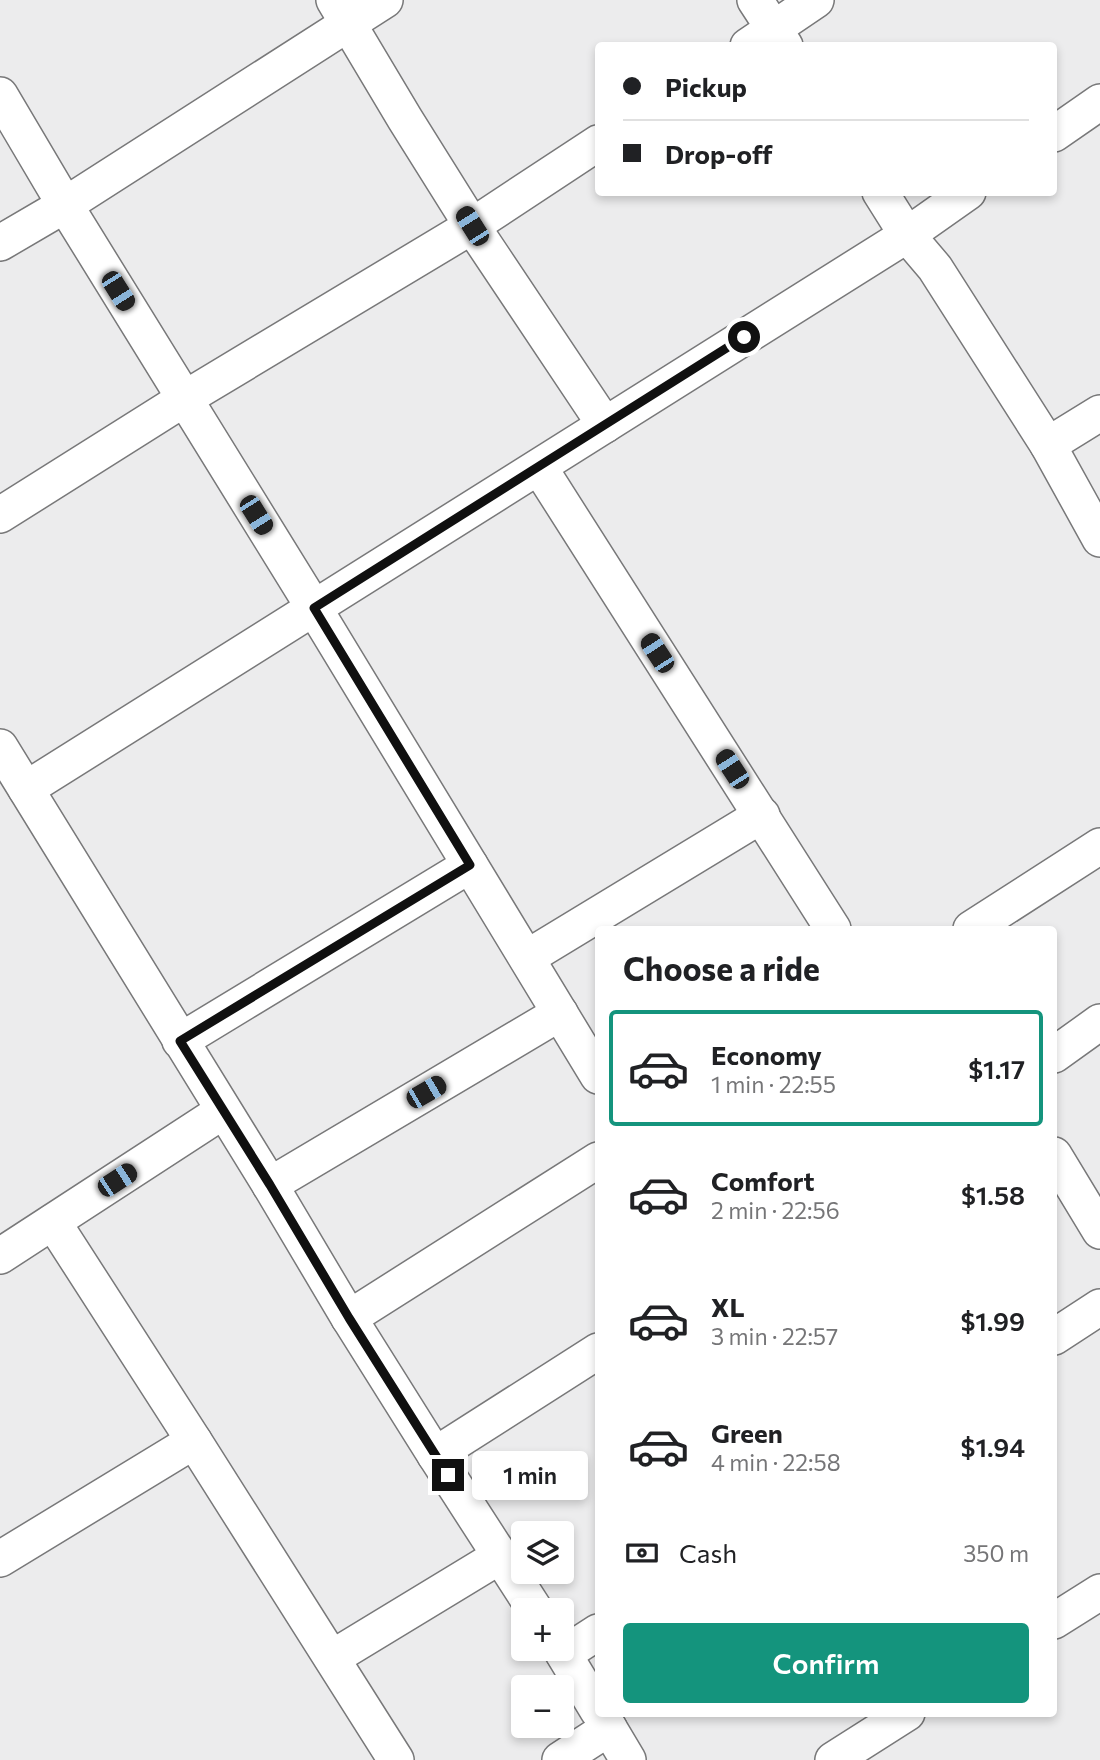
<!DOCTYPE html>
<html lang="en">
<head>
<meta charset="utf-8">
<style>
	:root { --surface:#fff; --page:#f6f6f6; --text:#202124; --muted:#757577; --line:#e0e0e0; --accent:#14947d }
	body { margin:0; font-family:Commissioner,sans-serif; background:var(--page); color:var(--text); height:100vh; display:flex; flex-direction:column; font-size:26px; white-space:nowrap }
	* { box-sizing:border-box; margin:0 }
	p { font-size:23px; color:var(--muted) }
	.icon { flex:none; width:38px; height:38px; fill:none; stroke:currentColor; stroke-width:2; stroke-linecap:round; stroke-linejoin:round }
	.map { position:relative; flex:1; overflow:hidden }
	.panel { position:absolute; left:595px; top:926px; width:462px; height:791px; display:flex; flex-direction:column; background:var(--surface); border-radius:7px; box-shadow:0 4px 10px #0003 }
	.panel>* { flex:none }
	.hud { position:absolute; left:595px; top:42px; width:462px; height:154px; border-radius:7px; box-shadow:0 4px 10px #0003; display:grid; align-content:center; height:154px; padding:0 28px; background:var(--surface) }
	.tools { position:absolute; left:511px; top:1521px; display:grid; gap:14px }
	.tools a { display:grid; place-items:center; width:63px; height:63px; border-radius:7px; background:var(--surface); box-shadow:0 4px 10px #0003; font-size:35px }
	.end { position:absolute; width:32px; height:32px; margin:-16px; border:9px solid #101010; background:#fff; box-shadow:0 0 0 4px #fff }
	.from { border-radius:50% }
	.bubble { position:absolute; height:49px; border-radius:7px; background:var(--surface); box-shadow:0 4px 10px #0003; font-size:23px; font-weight:600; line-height:49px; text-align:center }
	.car { position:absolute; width:21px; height:42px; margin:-21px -10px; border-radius:9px; box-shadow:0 0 5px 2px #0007; background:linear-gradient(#222 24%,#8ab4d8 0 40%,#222 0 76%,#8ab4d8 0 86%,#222 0) }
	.hud b { display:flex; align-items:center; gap:24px; height:66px; font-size:26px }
	.hud b+b { border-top:2px solid var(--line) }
	.hud i { width:18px; height:18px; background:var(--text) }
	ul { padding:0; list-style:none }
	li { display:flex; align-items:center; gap:21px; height:116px; margin:0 14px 10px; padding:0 14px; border:4px solid transparent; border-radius:7px }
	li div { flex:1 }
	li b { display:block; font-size:26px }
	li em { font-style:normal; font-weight:600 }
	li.on { border-color:var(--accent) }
	li>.icon { width:63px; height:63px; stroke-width:1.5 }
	h2 { padding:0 28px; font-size:32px; line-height:84px }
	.pay { display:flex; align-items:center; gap:18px; height:77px; padding:0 28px; font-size:26px }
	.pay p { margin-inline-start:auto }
	.primary-button { display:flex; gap:14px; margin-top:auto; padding:14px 28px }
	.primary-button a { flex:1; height:80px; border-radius:7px; background:var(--accent); color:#fff; font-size:28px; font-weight:600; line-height:80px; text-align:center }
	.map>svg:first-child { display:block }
</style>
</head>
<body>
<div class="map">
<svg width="1100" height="1760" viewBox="0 0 1100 1760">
	<rect width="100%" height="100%" fill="#ececed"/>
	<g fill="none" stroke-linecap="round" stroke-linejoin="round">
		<defs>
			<g id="minor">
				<path d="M334 0 405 119 472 226 605 425"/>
				<path d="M755 0 785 46"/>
				<path d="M748 46 816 0"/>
				<path d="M0 95 65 205 314 608 598 1076"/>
				<path d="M1054 134 1100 102"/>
				<path d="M880 192 907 235 935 268 1048 445 1100 539"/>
				<path d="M0 243 65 205 385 0"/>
				<path d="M1048 445 1100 413"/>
				<path d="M539 467 833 929"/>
				<path d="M0 515 184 399 472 226 598 143"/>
				<path d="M0 747 270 1185 349 1318 435 1455 535 1610"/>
				<path d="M26 789 907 235 968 192"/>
				<path d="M971 929 1100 846"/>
				<path d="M528 957 762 815"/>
				<path d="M180 1041 470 865"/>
				<path d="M1054 1055 1100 1022"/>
				<path d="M1054 1155 1100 1231"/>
				<path d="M270 1185 560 1013"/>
				<path d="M53 1222 194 1441 396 1760"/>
				<path d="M0 1256 223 1111"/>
				<path d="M349 1318 598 1160"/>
				<path d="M1054 1337 1100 1307"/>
				<path d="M435 1455 598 1351"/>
				<path d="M0 1559 194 1441"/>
				<path d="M1054 1621 1100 1592"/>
				<path d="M560 1648 598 1711"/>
				<path d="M564 1654 598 1632"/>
				<path d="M332 1658 500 1556"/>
				<path d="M600 1713 628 1760"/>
				<path d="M560 1760 609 1728"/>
				<path d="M833 1760 907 1713"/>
			</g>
		</defs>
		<use href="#minor" stroke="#787879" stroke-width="38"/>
		<use href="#minor" stroke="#fff" stroke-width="35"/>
	</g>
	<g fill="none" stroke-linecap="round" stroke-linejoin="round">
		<path stroke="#101010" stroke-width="9" d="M448 1475 349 1318 270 1185 180 1041 470 865 314 608 744 337"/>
	</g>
</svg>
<div class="tools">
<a><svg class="icon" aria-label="layers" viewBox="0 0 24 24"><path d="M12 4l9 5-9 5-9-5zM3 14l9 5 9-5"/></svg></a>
<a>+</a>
<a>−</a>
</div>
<i class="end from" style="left:744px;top:337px"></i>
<i class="end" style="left:448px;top:1475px"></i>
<div class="bubble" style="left:472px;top:1451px;width:116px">1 min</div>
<i class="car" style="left:472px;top:226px;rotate:328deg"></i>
<i class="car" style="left:118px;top:291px;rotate:148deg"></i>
<i class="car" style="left:256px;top:515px;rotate:148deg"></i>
<i class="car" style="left:657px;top:653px;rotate:327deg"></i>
<i class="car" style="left:732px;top:769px;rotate:327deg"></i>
<i class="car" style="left:426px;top:1092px;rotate:60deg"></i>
<i class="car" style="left:117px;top:1180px;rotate:57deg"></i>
<div class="hud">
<b><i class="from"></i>Pickup</b>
<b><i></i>Drop-off</b>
</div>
<section class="panel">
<h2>Choose a ride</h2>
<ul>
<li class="on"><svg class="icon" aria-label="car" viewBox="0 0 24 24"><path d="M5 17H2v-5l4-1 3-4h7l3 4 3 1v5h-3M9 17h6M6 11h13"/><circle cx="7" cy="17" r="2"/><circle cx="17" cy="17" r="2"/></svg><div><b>Economy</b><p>1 min · 22:55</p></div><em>$1.17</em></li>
<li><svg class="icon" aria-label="car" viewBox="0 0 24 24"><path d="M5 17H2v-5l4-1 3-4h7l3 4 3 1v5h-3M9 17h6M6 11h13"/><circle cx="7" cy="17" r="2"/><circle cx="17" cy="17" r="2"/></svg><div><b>Comfort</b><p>2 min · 22:56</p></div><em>$1.58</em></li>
<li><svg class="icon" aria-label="car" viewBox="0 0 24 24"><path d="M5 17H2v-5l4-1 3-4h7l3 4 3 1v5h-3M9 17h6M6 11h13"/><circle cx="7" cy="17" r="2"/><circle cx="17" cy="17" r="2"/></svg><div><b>XL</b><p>3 min · 22:57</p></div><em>$1.99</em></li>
<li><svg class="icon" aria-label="car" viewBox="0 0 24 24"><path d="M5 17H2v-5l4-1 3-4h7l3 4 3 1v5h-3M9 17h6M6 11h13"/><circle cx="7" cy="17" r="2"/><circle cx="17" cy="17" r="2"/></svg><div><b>Green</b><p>4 min · 22:58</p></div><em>$1.94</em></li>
</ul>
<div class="pay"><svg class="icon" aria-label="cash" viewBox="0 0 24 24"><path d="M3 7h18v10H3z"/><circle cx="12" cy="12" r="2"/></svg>Cash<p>350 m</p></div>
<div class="primary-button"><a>Confirm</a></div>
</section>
</div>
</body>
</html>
